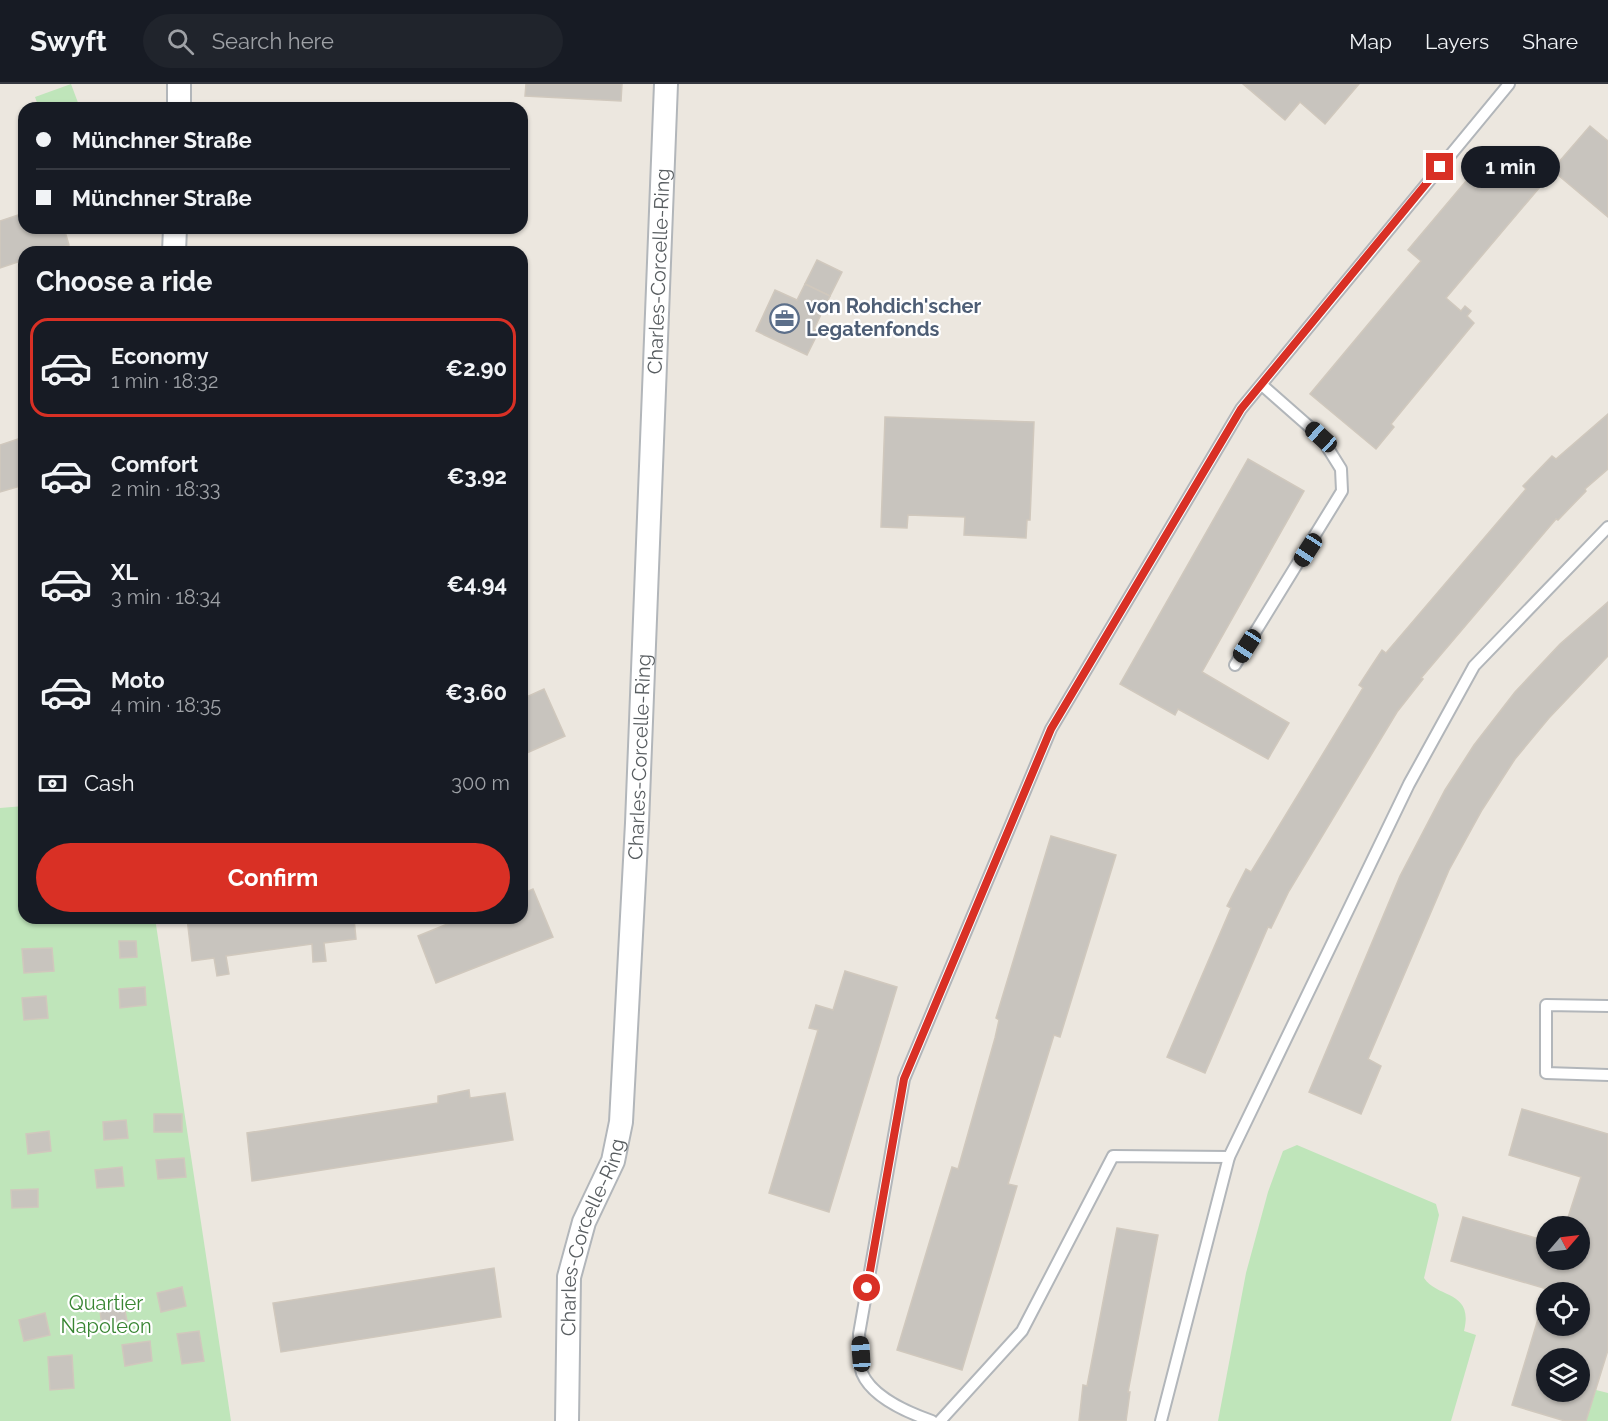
<!DOCTYPE html>
<html lang="en">
<head>
<meta charset="utf-8">
<style>
	:root { --surface:#171b24; --page:#20242c; --text:#f1f3f6; --muted:#9ea1a6; --line:#363941; --accent:#d93025 }
	body { margin:0; font-family:Raleway,sans-serif; background:var(--page); color:var(--text); height:100vh; display:flex; flex-direction:column; font-size:22px; white-space:nowrap }
	* { box-sizing:border-box; margin:0 }
	p { font-size:20px; color:var(--muted) }
	.icon { flex:none; width:33px; height:33px; fill:none; stroke:currentColor; stroke-width:2; stroke-linecap:round; stroke-linejoin:round }
	.map { position:relative; flex:1; overflow:hidden }
	.side { position:absolute; left:18px; top:162px; width:510px; height:678px; display:flex; flex-direction:column; background:var(--surface); border-radius:18px; box-shadow:0 2px 4px #0004 }
	.side>* { flex:none }
	.hud { position:absolute; left:18px; top:18px; width:510px; height:132px; border-radius:18px; box-shadow:0 2px 4px #0004; display:grid; align-content:center; height:132px; padding:0 18px; background:var(--surface) }
	.needle { width:39px; rotate:62deg }
	.fabs { position:absolute; left:1536px; top:1132px; display:grid; gap:12px }
	.fabs a { display:grid; place-items:center; width:54px; height:54px; border-radius:50%; background:var(--surface); box-shadow:0 2px 4px #0004; font-size:30px }
	.end { position:absolute; width:27px; height:27px; margin:-14px; border:8px solid #d93025; background:#fff; box-shadow:0 0 0 3px #fff }
	.from { border-radius:50% }
	.bubble { position:absolute; height:42px; border-radius:21px; background:var(--surface); box-shadow:0 2px 4px #0004; font-size:20px; font-weight:700; line-height:42px; text-align:center }
	.car { position:absolute; width:18px; height:36px; margin:-18px -9px; border-radius:8px; box-shadow:0 0 4px 2px #0007; background:linear-gradient(#222 24%,#8ab4d8 0 40%,#222 0 76%,#8ab4d8 0 86%,#222 0) }
	.hud b { display:flex; align-items:center; gap:21px; height:57px; font-size:22px }
	.hud b+b { border-top:2px solid var(--line) }
	.hud i { width:15px; height:15px; background:var(--text) }
	ul { padding:0; list-style:none }
	li { display:flex; align-items:center; gap:18px; height:99px; margin:0 12px 9px; padding:0 6px; border:3px solid transparent; border-radius:18px }
	li div { flex:1 }
	li b { display:block; font-size:22px }
	li em { font-style:normal; font-weight:700 }
	li.on { border-color:var(--accent) }
	li>.icon { width:54px; height:54px; stroke-width:1.5 }
	h2 { padding:0 18px; font-size:27px; line-height:72px }
	.pay { display:flex; align-items:center; gap:15px; height:66px; padding:0 18px; font-size:22px }
	.pay p { margin-inline-start:auto }
	.primary-button { display:flex; gap:12px; margin-top:auto; padding:12px 18px }
	.primary-button a { flex:1; height:69px; border-radius:36px; background:var(--accent); color:#fff; font-size:24px; font-weight:700; line-height:69px; text-align:center }
	header { display:flex; align-items:center; gap:36px; box-sizing:border-box; height:84px; padding:0 30px; background:var(--surface); border-bottom:2px solid var(--line) }
	header strong { font-size:28px }
	nav { display:flex; gap:33px; margin-inline-start:auto; font-size:21px }
	.search { width:420px; height:54px; background:var(--page); display:flex; align-items:center; gap:15px; box-sizing:border-box; padding:0 21px; border-radius:33px; color:var(--muted); font-size:22px }
	.map>svg:first-child { display:block }
</style>
</head>
<body>
<header>
<strong>Swyft</strong>
<div class="search"><svg class="icon" aria-label="search" viewBox="0 0 24 24"><circle cx="10" cy="10" r="6"/><path d="M15 15l6 6"/></svg>Search here</div>
<nav><a>Map</a><a>Layers</a><a>Share</a></nav>
</header>
<div class="map">
<svg width="1608" height="1337" viewBox="0 0 1608 1337">
	<rect width="100%" height="100%" fill="#ece7df"/>
	<g fill="#bfe5ba">
		<path d="M71 0 80 24H39L35 13Z"/>
		<path d="M24 722V834H155L231 1337H0V724Z"/>
		<path d="M1297 1061 1436 1120 1439 1131 1424 1194C1438 1215 1474 1206 1464 1247L1476 1251 1451 1337H1218L1246 1189 1268 1108 1283 1067Z"/>
		<path d="M1596 1306 1608 1309V1337H1586Z"/>
	</g>
	<g fill="#c8c4be" stroke="#d0c8bd" stroke-width="1.5" fill-rule="evenodd">
		<path d="M526 0H622L621 17 525 12Z"/>
		<path d="M1243 0H1359L1325 40 1300 18 1285 36Z"/>
		<path d="M1590 42 1608 57V133L1552 86Z"/>
		<path d="M1493 65 1539 104 1446 214 1461 227 1465 222 1471 227 1467 232 1474 239 1391 340 1394 343 1376 365 1310 310 1421 177 1408 166Z"/>
		<path d="M24 129V144H64L69 161 47 168H24V176L0 184V137Z"/>
		<path d="M817 176 842 188 830 212 805 200Z"/>
		<path d="M805 200 830 212 814 245 819 247 807 271 756 247 775 206 797 216Z"/>
		<path d="M1608 330V385L1585 405 1586 407 1558 436 1556 435 1421 594 1423 595 1397 628 1289 807 1271 844 1268 843 1205 989 1167 973 1231 824 1227 822 1246 785 1251 788 1363 604 1359 601 1382 566 1386 569 1526 405 1523 402 1552 372 1556 375Z"/>
		<path d="M885 333 1034 338 1030 436H1027L1026 454 964 451 965 433 908 431 907 444 881 443Z"/>
		<path d="M24 353V401L0 408V361Z"/>
		<path d="M1248 375 1304 407 1202 588 1289 639 1268 675 1178 625 1175 631 1120 600Z"/>
		<path d="M1608 518V572L1549 634 1515 675 1482 726 1449 786 1368 975 1381 982 1361 1030 1309 1008 1400 792 1445 706 1474 661 1515 608 1560 560Z"/>
		<path d="M544 605 565 652 522 671V615Z"/>
		<path d="M1051 752 1116 771 1060 953 1054 951 1008 1100 1017 1102 962 1286 897 1266 952 1083 958 1085 995 954 999 936 996 934Z"/>
		<path d="M533 805 553 853 436 899 418 852 462 834H522V810Z"/>
		<path d="M187 834H354L356 855 324 859 326 877 313 878 312 860 226 872 229 890 217 892 214 874 192 877Z"/>
		<path d="M119 857H136L137 873 120 874Z"/>
		<path d="M52 864 54 887 24 889 22 865Z"/>
		<path d="M845 887 897 903 829 1128 769 1109 818 946 809 944 816 921 833 926Z"/>
		<path d="M145 903 146 921 120 924 119 905Z"/>
		<path d="M46 912 48 934 24 936 22 914Z"/>
		<path d="M469 1006 470 1014 505 1009 513 1056 252 1097 247 1049 438 1019V1012Z"/>
		<path d="M1522 1025 1608 1050V1266L1586 1337H1565L1512 1321 1547 1205 1451 1177 1463 1133 1546 1157V1176H1580V1143H1565L1581 1093 1509 1071ZM1546 1209H1580V1242H1546ZM1546 1275H1580V1308H1546Z"/>
		<rect x="154" y="1030" width="28" height="18"/>
		<path d="M126 1036 128 1054 104 1056 103 1038Z"/>
		<path d="M49 1047 51 1067 28 1070 26 1050Z"/>
		<path d="M184 1074 186 1093 158 1095 156 1076Z"/>
		<path d="M122 1083 124 1102 97 1104 95 1086Z"/>
		<path d="M38 1105V1123L12 1124 11 1106Z"/>
		<path d="M1117 1144 1158 1151 1128 1308H1130L1126 1337H1079L1083 1301 1087 1302Z"/>
		<path d="M494 1184 501 1233 281 1268 273 1219Z"/>
		<path d="M182 1203 186 1222 161 1228 157 1209Z"/>
		<path d="M123 1217 127 1237 102 1241 99 1221Z"/>
		<path d="M45 1229 50 1251 24 1257 19 1236Z"/>
		<path d="M199 1247 204 1277 182 1280 177 1250Z"/>
		<path d="M150 1257 152 1277 125 1282 122 1261Z"/>
		<path d="M72 1271 74 1304 50 1306 48 1273Z"/>
	</g>
	<g fill="none" stroke-linecap="round" stroke-linejoin="round">
		<defs>
			<g id="lane">
				<path d="M1235 581 1342 407 1341 385 1321 353 1262 301"/>
				<path d="M1608 922 1546 921V989L1608 991"/>
				<path d="M932 1337C909 1329 872 1313 862 1289 858 1278 860 1261 859 1250L904 995 1051 645 1241 325 1509 0"/>
				<path d="M940 1337 1022 1247 1113 1072 1229 1073"/>
				<path d="M1161 1337 1229 1073 1409 700 1474 582 1608 443"/>
			</g>
			<g id="street">
				<path d="M179 24V0"/>
				<path d="M174 168 175 144"/>
				<path id="s1" d="M567 1337 569 1193 584 1138 613 1077 621 1038 637 739 666 0"/>
			</g>
		</defs>
		<use href="#lane" stroke="#b2b6ba" stroke-width="14"/>
		<use href="#street" stroke="#b2b6ba" stroke-width="26"/>
		<use href="#lane" stroke="#fff" stroke-width="10"/>
		<use href="#street" stroke="#fff" stroke-width="22"/>
	</g>
	<g fill="none" stroke-linecap="round" stroke-linejoin="round">
		<path stroke="#d93025" stroke-width="8" d="M867 1204 904 995 1051 645 1241 325 1440 83"/>
	</g>
	<defs>
		<symbol id="office-ring" viewBox="-11 -11 22 22"><circle r="9.5" fill="#fff" stroke="#5c6f8a" stroke-width="1.5"/><path d="M-6-3h4V-5.5h4V-3h4V5H-6ZM-1-4.5V-3h2v-1.5ZM-6 0V1H6V0Z" fill="#5c6f8a"/></symbol>
	</defs>
	<g fill-rule="evenodd">
		<use href="#office-ring" x="768" y="218" width="33" height="33"/>
	</g>
	<g text-anchor="middle" dominant-baseline="central" stroke-width="4.5" stroke-linejoin="round" paint-order="stroke">
		<g font-size="20" fill="#585d60" stroke="#fff">
			<text stroke="none"><textPath href="#s1" startOffset="1160">Charles-Corcelle-Ring</textPath></text>
			<text stroke="none"><textPath href="#s1" startOffset="674">Charles-Corcelle-Ring</textPath></text>
			<text stroke="none"><textPath href="#s1" startOffset="188">Charles-Corcelle-Ring</textPath></text>
		</g>
		<g font-size="20" font-weight="bold" fill="#4e5e75" stroke="#fff" text-anchor="start">
			<text x="806" y="222">von Rohdich'scher<tspan x="806" dy="23">Legatenfonds</tspan></text>
		</g>
		<g font-size="20" fill="#388532" stroke="#fff">
			<text x="106" y="1219">Quartier<tspan x="106" dy="23">Napoleon</tspan></text>
		</g>
	</g>
</svg>
<div class="fabs">
<a><svg class="needle" viewBox="-14 -14 28 28"><path d="M0-13l5 13h-10z" fill="#e53935"/><path d="M0 13l5-13h-10z" fill="#9ea1a6"/></svg></a>
<a><svg class="icon" aria-label="locate" viewBox="0 0 24 24"><circle cx="12" cy="12" r="6"/><path d="M12 2v4M12 18v4M2 12h4M18 12h4"/></svg></a>
<a><svg class="icon" aria-label="layers" viewBox="0 0 24 24"><path d="M12 4l9 5-9 5-9-5zM3 14l9 5 9-5"/></svg></a>
</div>
<i class="end from" style="left:867px;top:1204px"></i>
<i class="end" style="left:1440px;top:83px"></i>
<div class="bubble" style="left:1461px;top:62px;width:99px">1 min</div>
<i class="car" style="left:1321px;top:353px;rotate:312deg"></i>
<i class="car" style="left:1308px;top:466px;rotate:213deg"></i>
<i class="car" style="left:1247px;top:562px;rotate:213deg"></i>
<i class="car" style="left:861px;top:1270px;rotate:356deg"></i>
<div class="hud">
<b><i class="from"></i>Münchner Straße</b>
<b><i></i>Münchner Straße</b>
</div>
<section class="side">
<h2>Choose a ride</h2>
<ul>
<li class="on"><svg class="icon" aria-label="car" viewBox="0 0 24 24"><path d="M5 17H2v-5l4-1 3-4h7l3 4 3 1v5h-3M9 17h6M6 11h13"/><circle cx="7" cy="17" r="2"/><circle cx="17" cy="17" r="2"/></svg><div><b>Economy</b><p>1 min · 18:32</p></div><em>€2.90</em></li>
<li><svg class="icon" aria-label="car" viewBox="0 0 24 24"><path d="M5 17H2v-5l4-1 3-4h7l3 4 3 1v5h-3M9 17h6M6 11h13"/><circle cx="7" cy="17" r="2"/><circle cx="17" cy="17" r="2"/></svg><div><b>Comfort</b><p>2 min · 18:33</p></div><em>€3.92</em></li>
<li><svg class="icon" aria-label="car" viewBox="0 0 24 24"><path d="M5 17H2v-5l4-1 3-4h7l3 4 3 1v5h-3M9 17h6M6 11h13"/><circle cx="7" cy="17" r="2"/><circle cx="17" cy="17" r="2"/></svg><div><b>XL</b><p>3 min · 18:34</p></div><em>€4.94</em></li>
<li><svg class="icon" aria-label="car" viewBox="0 0 24 24"><path d="M5 17H2v-5l4-1 3-4h7l3 4 3 1v5h-3M9 17h6M6 11h13"/><circle cx="7" cy="17" r="2"/><circle cx="17" cy="17" r="2"/></svg><div><b>Moto</b><p>4 min · 18:35</p></div><em>€3.60</em></li>
</ul>
<div class="pay"><svg class="icon" aria-label="cash" viewBox="0 0 24 24"><path d="M3 7h18v10H3z"/><circle cx="12" cy="12" r="2"/></svg>Cash<p>300 m</p></div>
<div class="primary-button"><a>Confirm</a></div>
</section>
</div>
</body>
</html>
